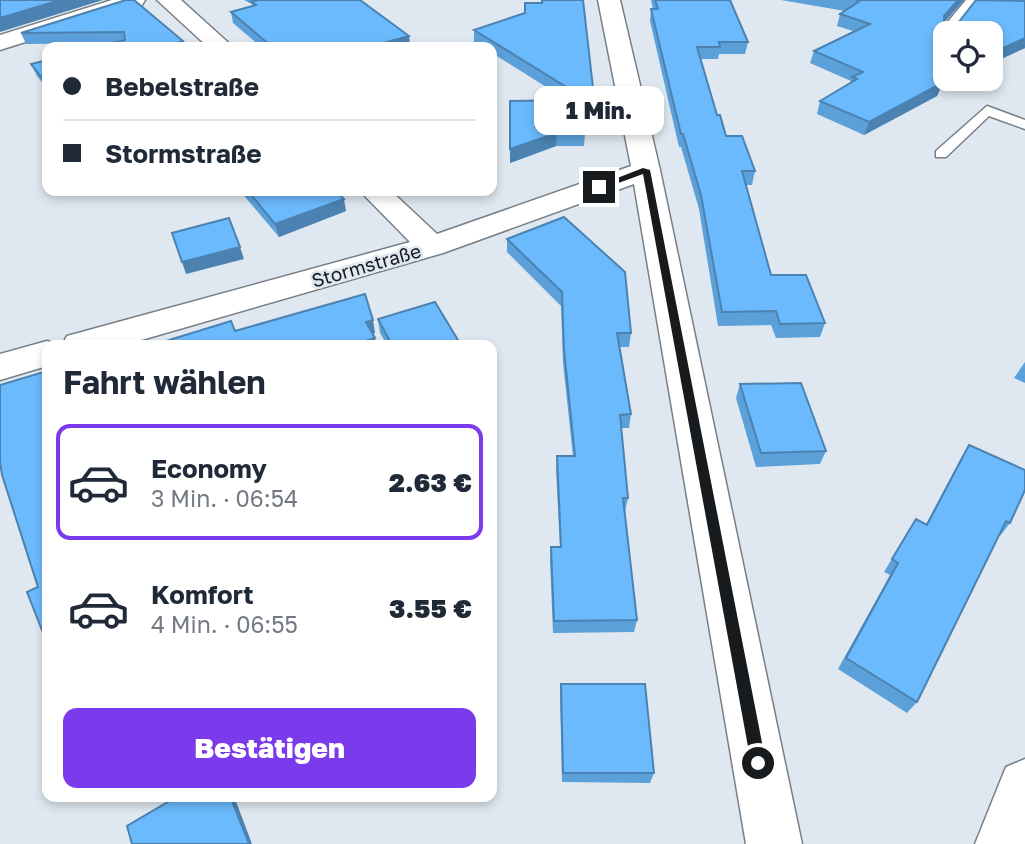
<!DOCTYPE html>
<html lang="de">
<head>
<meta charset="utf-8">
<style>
	:root { --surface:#fff; --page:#f6f6f7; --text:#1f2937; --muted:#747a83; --line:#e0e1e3; --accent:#7c3aed }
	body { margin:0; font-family:"Golos Text",sans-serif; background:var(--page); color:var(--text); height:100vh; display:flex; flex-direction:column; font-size:26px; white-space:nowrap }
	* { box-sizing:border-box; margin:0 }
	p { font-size:23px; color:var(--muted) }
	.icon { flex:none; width:38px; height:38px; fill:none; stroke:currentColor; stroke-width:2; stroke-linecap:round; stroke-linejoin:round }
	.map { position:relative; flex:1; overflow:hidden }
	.panel { position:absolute; left:42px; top:340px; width:455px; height:462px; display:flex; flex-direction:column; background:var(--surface); border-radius:14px; box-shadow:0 4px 10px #0003 }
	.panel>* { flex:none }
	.banner { position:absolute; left:42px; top:42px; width:455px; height:154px; border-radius:14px; box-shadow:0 4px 10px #0003; display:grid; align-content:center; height:154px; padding:0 21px; background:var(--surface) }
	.fabs { position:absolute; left:933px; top:21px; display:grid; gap:14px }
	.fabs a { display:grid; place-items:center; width:70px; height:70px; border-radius:14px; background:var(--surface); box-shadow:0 4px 10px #0003; font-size:35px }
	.end { position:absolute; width:32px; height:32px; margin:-16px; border:9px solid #181b1e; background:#fff; box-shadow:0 0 0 4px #fff }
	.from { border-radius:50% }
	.bubble { position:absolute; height:49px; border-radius:14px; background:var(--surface); box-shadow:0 4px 10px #0003; font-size:23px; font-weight:800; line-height:49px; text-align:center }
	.banner b { display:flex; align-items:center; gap:24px; height:66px; font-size:26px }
	.banner b+b { border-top:2px solid var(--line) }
	.banner i { width:18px; height:18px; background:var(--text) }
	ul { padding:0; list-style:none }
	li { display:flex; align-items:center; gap:21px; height:116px; margin:0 14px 10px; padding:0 7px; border:4px solid transparent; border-radius:14px }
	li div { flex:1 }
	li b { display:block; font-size:26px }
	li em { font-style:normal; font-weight:800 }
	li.on { border-color:var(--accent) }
	li>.icon { width:63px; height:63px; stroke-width:1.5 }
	h2 { padding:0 21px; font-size:32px; line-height:84px }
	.action { display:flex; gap:14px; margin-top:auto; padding:14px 21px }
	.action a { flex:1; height:80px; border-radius:14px; background:var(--accent); color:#fff; font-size:28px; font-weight:800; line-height:80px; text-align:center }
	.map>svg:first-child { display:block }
</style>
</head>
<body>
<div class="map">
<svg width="1025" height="844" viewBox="0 0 1025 844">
	<rect width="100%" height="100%" fill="#dfe8f0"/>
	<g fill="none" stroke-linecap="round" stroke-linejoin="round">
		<defs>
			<g id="service">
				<path d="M966 0H978L951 33 941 36V30Z"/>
				<path d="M987 106 1025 120V129L989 116 946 157H936V151Z"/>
			</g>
			<g id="minor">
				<path d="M112 0H145L142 5 0 50V35Z"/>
				<path d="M157 0H181L233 47H208Z"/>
				<path d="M598 0H620L660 170 802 844H746L634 184 443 253 124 345H62L67 336 410 242 360 191H391L437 234 631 166Z"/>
				<path d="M47 341 58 345H47V366L0 380V354Z"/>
				<path d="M1025 759V844H975L1006 767Z"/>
			</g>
		</defs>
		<use href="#service" stroke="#777f86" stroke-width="3"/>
		<use href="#minor" stroke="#777f86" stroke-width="3"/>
		<use href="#service" fill="#fff" fill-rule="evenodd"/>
		<use href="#minor" fill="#fff" fill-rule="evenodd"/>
	</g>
	<g fill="#5ca0da">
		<path d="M126 0 183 41 185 47H96L111 43 26 44 21 33Z"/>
		<path d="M244 0H360L409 36 410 47H261L233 23 231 12 252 6V4Z"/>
		<path d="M541 0H583L593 88 592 101 581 100 585 133 584 146H556L510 163V101L567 100 492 53V47H483L474 42V30L525 13 541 3Z"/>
		<path d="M651 0H730L748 42 745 54H719L718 59H701L717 115 726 136 755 171 752 185H746L771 275 825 323 820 337 776 338 771 325 718 326 699 209 681 147H679L650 21 651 9H653Z"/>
		<path d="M781 0H964L944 23V26L958 23 976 0H1020L1025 1V48L990 64V33H945V79H958L941 87 937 96 864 135 817 114 820 101 850 84 851 81 810 63 814 51 853 31 837 26 840 14 845 11Z"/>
		<path d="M47 60V89L37 76 31 64Z"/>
		<path d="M240 191H336L346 211 279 237Z"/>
		<path d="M507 239 631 333 629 347H620L631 414 629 428H621L628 498 625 511H624L637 620 634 632 553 633 550 560 551 547H560L556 469 557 456H573L563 363 561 306 507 252Z"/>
		<path d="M378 319 461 345H387L380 333Z"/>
		<path d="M1025 362V383L1014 378Z"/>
		<path d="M740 384 826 451 820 464 756 467 736 398Z"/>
		<path d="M969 445 1010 523 1000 536 999 535 917 702 907 713 838 669 890 575 884 572 916 519 926 524 961 458Z"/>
		<path d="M561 684 654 773 650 783 562 782 560 694Z"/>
	</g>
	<g fill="#4b82b1">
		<path d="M60 0H103L0 32V18Z"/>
		<path d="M958 0H964L939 28 944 16Z"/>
		<path d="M409 36 410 47H369Z"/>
		<path d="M1025 38V48L990 64V54Z"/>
		<path d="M183 41 185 47H179L177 43Z"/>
		<path d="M945 75V79H958L941 87 937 96 864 135 869 122 934 80Z"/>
		<path d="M557 133 556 146 510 163V149Z"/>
		<path d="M344 199 346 211 279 237 275 224Z"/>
		<path d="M240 247 244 259 186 274 182 262Z"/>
		<path d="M373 320 375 333 369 336 366 322Z"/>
		<path d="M375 338 376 345H352Z"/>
		<path d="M230 796H234L252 844H249Z"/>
	</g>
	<g fill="#6bbafd" stroke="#4b82b1" stroke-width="2">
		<path d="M0 0H60L0 18Z"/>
		<path d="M126 0H134L183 41 177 43 182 47H96L125 40 124 32 21 33Z"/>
		<path d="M259 0H360L409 36 369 47H304L301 45 293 47H272L231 12 256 5 251 2Z"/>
		<path d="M542 0H583L593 88H568L474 30 525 13V3H542Z"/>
		<path d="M655 0H730L748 42H719L720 47H697L717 115H720L726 136H742L755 171H742L771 275H806L825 323 780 324 776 311 722 312 701 195 683 134H681L651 9H658Z"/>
		<path d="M856 0H958L944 16V26L958 23 976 0 1025 1V38L990 54V33H945V75L934 80 942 83 869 122 820 101 857 79 852 77 863 72 814 51 870 24 840 14 860 1Z"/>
		<path d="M47 60V84L31 64Z"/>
		<path d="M581 100 585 133H557L510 149V101Z"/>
		<path d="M248 191H336L344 199 275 224Z"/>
		<path d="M564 217 625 272 631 333H617L631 414 620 415 628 498H623L637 620 554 621 551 547H561L557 456H575L564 350 562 292 507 239Z"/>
		<path d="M229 218 240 247 182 262 172 233Z"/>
		<path d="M365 294 373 320 366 322 375 338 352 345H299V344L295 345H160L159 343 231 321 235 331Z"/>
		<path d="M435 302 461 345H392L378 319Z"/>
		<path d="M47 371V643L27 592 38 587 2 475 0 462V385Z"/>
		<path d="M801 383 826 451 761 453 740 384Z"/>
		<path d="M969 445 1025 470V490L1010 523 1006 521 917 702 846 658 898 563 892 559 916 519 927 525Z"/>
		<path d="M561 684H645L654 773H563Z"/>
		<path d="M178 796H230L249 844H132L127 826Z"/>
	</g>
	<path fill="#181b1e" d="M643 168 650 170 766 763 758 771 751 763 643 174 602 189 594 187Z"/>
	<g text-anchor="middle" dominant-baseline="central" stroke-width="5" stroke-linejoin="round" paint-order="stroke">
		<g font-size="19" fill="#181b1e" stroke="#dfe8f0">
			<text transform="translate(366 265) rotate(-16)">Stormstraße</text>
		</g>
	</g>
</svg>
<div class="fabs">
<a><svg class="icon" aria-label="locate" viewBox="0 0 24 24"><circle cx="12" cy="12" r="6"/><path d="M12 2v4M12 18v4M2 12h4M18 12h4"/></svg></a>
</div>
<i class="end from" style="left:758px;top:763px"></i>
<i class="end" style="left:599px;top:187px"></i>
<div class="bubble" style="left:534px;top:86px;width:130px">1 Min.</div>
<div class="banner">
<b><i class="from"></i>Bebelstraße</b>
<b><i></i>Stormstraße</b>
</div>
<section class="panel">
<h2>Fahrt wählen</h2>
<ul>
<li class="on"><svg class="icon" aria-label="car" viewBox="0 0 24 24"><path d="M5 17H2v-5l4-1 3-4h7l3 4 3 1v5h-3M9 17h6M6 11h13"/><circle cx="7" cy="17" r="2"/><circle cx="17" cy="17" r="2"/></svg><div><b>Economy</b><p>3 Min. · 06:54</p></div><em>2.63 €</em></li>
<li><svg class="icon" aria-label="car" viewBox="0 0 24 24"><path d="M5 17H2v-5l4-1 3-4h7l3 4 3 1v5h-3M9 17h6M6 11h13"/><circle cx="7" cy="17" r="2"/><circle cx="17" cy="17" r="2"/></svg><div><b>Komfort</b><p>4 Min. · 06:55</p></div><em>3.55 €</em></li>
</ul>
<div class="action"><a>Bestätigen</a></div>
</section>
</div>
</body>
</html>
